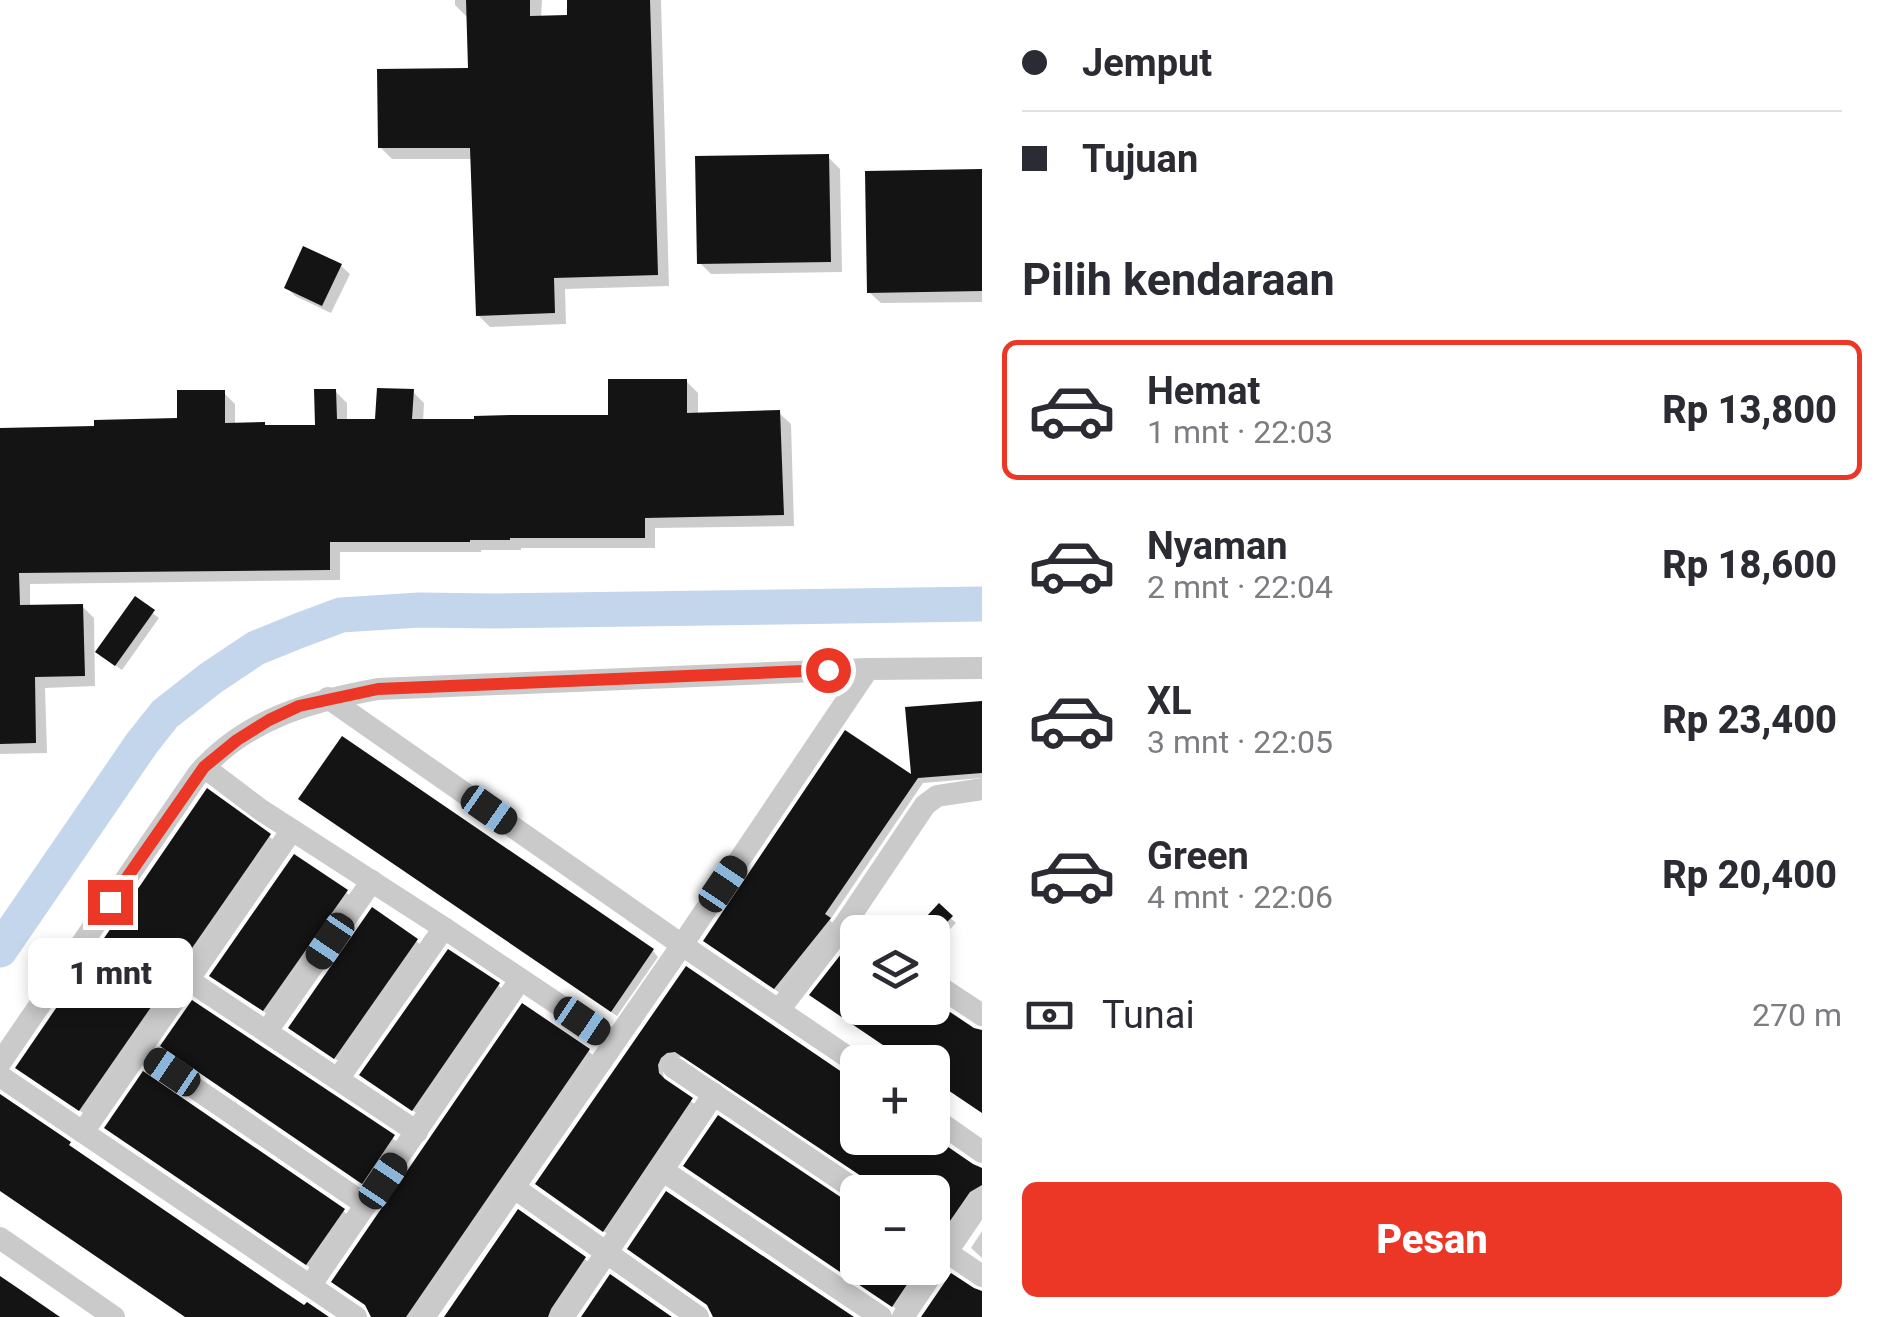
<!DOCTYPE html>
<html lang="id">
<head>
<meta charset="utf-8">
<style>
	:root { --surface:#fff; --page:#f2f2f3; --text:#2b2b33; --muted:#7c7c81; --line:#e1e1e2; --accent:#ec3727 }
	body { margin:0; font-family:Roboto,sans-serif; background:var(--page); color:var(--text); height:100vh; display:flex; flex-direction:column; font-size:38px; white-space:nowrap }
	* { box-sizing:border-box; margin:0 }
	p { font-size:32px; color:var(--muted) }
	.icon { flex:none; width:55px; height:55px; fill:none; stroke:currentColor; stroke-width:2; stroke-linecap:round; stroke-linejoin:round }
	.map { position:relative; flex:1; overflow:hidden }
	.panel { display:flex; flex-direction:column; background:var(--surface); width:900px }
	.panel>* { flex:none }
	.hud { display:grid; align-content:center; height:220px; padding:0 40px; background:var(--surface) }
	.fabs { position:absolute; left:840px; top:915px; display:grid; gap:20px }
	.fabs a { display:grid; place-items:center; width:110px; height:110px; border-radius:15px; background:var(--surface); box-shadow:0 5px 15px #0003; font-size:50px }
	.end { position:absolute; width:45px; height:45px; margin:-22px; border:12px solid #ec3727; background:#fff; box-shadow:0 0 0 5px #fff }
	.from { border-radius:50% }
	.bubble { position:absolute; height:70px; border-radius:15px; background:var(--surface); box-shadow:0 5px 15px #0003; font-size:32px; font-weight:800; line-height:70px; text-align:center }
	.car { position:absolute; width:30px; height:60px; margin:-30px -15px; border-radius:12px; box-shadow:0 0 8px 2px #0007; background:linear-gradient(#222 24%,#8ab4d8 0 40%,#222 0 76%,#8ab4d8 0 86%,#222 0) }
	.hud b { display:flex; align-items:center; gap:35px; height:95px; font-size:38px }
	.hud b+b { border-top:2px solid var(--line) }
	.hud i { width:25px; height:25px; background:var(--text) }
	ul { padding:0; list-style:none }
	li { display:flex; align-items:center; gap:30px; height:140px; margin:0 20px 15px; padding:0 20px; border:5px solid transparent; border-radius:15px }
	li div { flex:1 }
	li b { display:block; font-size:38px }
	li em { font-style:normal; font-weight:800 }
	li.current { border-color:var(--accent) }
	li>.icon { width:90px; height:90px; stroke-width:1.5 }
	h2 { padding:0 40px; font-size:45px; line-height:120px }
	.pay { display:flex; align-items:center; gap:25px; height:110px; padding:0 40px; font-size:38px }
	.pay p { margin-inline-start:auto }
	.primary-button { display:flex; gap:20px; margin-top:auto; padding:20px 40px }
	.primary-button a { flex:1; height:115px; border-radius:15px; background:var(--accent); color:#fff; font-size:40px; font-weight:800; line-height:115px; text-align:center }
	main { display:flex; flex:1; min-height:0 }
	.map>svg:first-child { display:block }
</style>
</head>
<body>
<main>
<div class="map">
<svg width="982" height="1317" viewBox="0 0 982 1317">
	<rect width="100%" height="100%" fill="#fff"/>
	<g fill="#0003">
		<path d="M455 0H542L541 18 569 17V0H661L669 286 565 289 566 324 490 327 478 315 473 159H392L380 147 470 71 467 17 455 5Z"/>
		<path d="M828 157 840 169 842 272 711 274 699 262Z"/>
		<path d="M982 172V302L881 303 869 292Z"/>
		<path d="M341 266 350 274 331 313 295 296 287 288Z"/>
		<path d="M686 381 698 393V416L779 413 791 424 794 526 655 528V548H521V550H481V552H340V580L30 584V608L82 606 94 618 95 686 45 688 47 753 0 754V430L97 428 179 421 224 393 235 404V425L267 428H317L335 391 347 403V422H378L413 392 424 403 423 422 610 418Z"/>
		<path d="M135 600 159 618 122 670 103 657Z"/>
		<path d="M982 704V778L923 783 830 920 834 925 780 993 711 946 914 779Z"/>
		<path d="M342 739 653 951 658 957 617 1016 306 804Z"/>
		<path d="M269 836 275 842 86 1115 24 1073Z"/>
		<path d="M346 892 351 897 269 1015 218 981Z"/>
		<path d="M939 907 956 923 936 944 932 940V932H924L919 928Z"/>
		<path d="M856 938 858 1008H932L973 1030 982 1113 932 1079V1062H909L812 995Z"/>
		<path d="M416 941 422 946 340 1062 296 1033Z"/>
		<path d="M687 969 858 1138 932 1137 982 1171V1191L949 1235 939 1231 932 1235V1192H876L875 1185 683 1057 673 1058 666 1063 663 1072 664 1081 697 1106 609 1235 544 1189Z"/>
		<path d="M498 985 503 990 418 1114 367 1080Z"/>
		<path d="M193 1004 399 1143 368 1187 169 1052Z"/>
		<path d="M588 1051 594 1056 415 1317H373L372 1310 340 1287Z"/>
		<path d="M112 1133 343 1211 349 1216 312 1269Z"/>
		<path d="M692 1171 850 1207 858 1268H927L898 1310Z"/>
		<path d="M982 1231V1258L971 1248Z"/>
		<path d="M584 1258 590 1264 555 1317H447Z"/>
	</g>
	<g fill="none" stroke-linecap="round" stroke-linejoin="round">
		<path stroke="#c4d6ec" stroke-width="35" d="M0 950 142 743 165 714 211 678 256 648 298 631 341 615 419 610 494 611 982 604"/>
	</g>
	<g fill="#141414">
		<path d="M466 0H530V16L567 15V0H650L658 275 554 278 555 313 476 316 470 148H378L377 69 468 68Z"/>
		<path d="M829 154 831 262 697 264 695 156Z"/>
		<path d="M982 169V291L867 293 865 171Z"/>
		<path d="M303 246 342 264 322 306 284 288Z"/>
		<path d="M608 379H687V413L780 410 784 515 645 518V538H510V540H470V542H330V570L19 573 20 605 83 604 85 676 35 677 36 743 0 744V428L94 426V420L177 418V390H225V423L265 422V425H315L314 389H336L337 419H375L377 388 414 389 412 419H474V416L512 415H608Z"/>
		<path d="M135 596 155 610 115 666 95 652Z"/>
		<path d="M982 701V773L918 778 825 914 831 918 774 989 703 941 845 730 911 774 905 707Z"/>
		<path d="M342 736 654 949 611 1012 298 799Z"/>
		<path d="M207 788 271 834 79 1111 15 1068Z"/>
		<path d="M294 854 348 890 263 1011 209 976Z"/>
		<path d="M939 903 953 916 937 932H912Z"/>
		<path d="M372 907 418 939 334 1059 288 1028Z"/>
		<path d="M856 935 858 1008H932V1000L974 1028 982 1030V1113L933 1080 945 1062H908L809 995Z"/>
		<path d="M448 949 500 983 412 1111 359 1075Z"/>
		<path d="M686 966 858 1083V1138H935L973 1164 982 1168V1185L970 1192 943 1231 932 1227V1192H883L867 1180 675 1052 667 1053 661 1058 658 1065 659 1073 665 1079 693 1098 603 1232 535 1184Z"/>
		<path d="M192 1000 395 1135 362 1184 160 1046Z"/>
		<path d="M522 1003 590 1049 406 1317H371L365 1305 331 1282Z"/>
		<path d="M143 1071 345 1209 306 1265 104 1128Z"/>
		<path d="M0 1094 71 1142 69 1145 277 1287 304 1305 307 1302 329 1317H185L0 1191Z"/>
		<path d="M718 1115 851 1204 858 1207V1268H918L892 1307 683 1166Z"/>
		<path d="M666 1191 854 1317H713L707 1305 627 1249Z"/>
		<path d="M518 1209 586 1257 551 1309 548 1317H444Z"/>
		<path d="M951 1273 974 1288 982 1291V1317H921Z"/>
		<path d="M610 1274 672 1317H581Z"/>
		<path d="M0 1276 28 1295 60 1317H0Z"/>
	</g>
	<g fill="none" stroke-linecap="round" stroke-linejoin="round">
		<g stroke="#cacaca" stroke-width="22">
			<path d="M328 698 682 945 858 1064"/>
			<path d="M204 767 261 810 444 928 613 1041"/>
			<path d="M187 979 417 1132"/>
			<path d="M932 982 982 1015"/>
			<path d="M779 1010 845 924 925 805 937 796 982 789"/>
			<path d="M267 1031 372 881"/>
			<path d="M139 1050 366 1205"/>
			<path d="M0 1063 198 774C245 719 311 701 378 689L868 669 982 668"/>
			<path d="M673 1067 859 1192"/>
			<path d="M0 1076 356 1317"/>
			<path d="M338 1079 444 928"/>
			<path d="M932 1117 982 1152"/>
			<path d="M83 1132 292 830"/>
			<path d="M662 1170 881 1317"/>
			<path d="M513 1187 698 1317"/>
			<path d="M0 1238 114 1317"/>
			<path d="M932 1242 982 1276"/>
			<path d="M310 1286 520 980"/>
			<path d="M424 1317 682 945 868 669"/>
			<path d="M563 1317 714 1094"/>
			<path d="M903 1317 982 1200"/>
		</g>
	</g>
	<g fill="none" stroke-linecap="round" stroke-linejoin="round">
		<path stroke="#ec3727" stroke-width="12" d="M110 902 204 767 237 740 269 720 299 706 378 689 828 670"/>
	</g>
</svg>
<div class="fabs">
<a><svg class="icon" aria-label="layers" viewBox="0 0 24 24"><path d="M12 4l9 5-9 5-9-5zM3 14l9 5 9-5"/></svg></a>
<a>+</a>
<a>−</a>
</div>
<i class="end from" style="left:828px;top:670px"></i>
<i class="end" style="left:110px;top:902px"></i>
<div class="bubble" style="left:28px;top:938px;width:165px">1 mnt</div>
<i class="car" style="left:489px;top:810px;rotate:125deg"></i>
<i class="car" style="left:723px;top:884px;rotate:34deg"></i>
<i class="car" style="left:330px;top:941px;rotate:214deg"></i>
<i class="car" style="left:582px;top:1021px;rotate:124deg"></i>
<i class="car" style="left:172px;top:1072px;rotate:304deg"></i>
<i class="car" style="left:383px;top:1181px;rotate:34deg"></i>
</div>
<section class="panel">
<div class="hud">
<b><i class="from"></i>Jemput</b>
<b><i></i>Tujuan</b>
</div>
<h2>Pilih kendaraan</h2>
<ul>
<li class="current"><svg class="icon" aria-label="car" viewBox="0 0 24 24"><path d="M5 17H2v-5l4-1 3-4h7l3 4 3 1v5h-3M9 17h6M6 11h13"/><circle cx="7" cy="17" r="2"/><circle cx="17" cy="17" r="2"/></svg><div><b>Hemat</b><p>1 mnt · 22:03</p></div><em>Rp 13,800</em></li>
<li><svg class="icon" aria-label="car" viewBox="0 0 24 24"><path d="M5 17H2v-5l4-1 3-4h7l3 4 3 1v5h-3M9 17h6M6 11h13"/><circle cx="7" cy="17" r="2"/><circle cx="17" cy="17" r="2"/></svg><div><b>Nyaman</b><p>2 mnt · 22:04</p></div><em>Rp 18,600</em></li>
<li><svg class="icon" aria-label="car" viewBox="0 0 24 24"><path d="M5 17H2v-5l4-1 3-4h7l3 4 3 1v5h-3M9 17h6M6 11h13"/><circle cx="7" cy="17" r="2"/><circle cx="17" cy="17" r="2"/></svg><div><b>XL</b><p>3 mnt · 22:05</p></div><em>Rp 23,400</em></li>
<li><svg class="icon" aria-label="car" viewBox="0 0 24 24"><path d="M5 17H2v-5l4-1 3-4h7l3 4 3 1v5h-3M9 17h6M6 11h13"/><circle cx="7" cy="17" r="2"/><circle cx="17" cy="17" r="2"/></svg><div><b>Green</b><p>4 mnt · 22:06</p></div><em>Rp 20,400</em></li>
</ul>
<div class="pay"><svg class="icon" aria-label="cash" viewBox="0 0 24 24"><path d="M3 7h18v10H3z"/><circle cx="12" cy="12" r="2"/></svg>Tunai<p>270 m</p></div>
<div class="primary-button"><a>Pesan</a></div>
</section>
</main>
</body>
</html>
